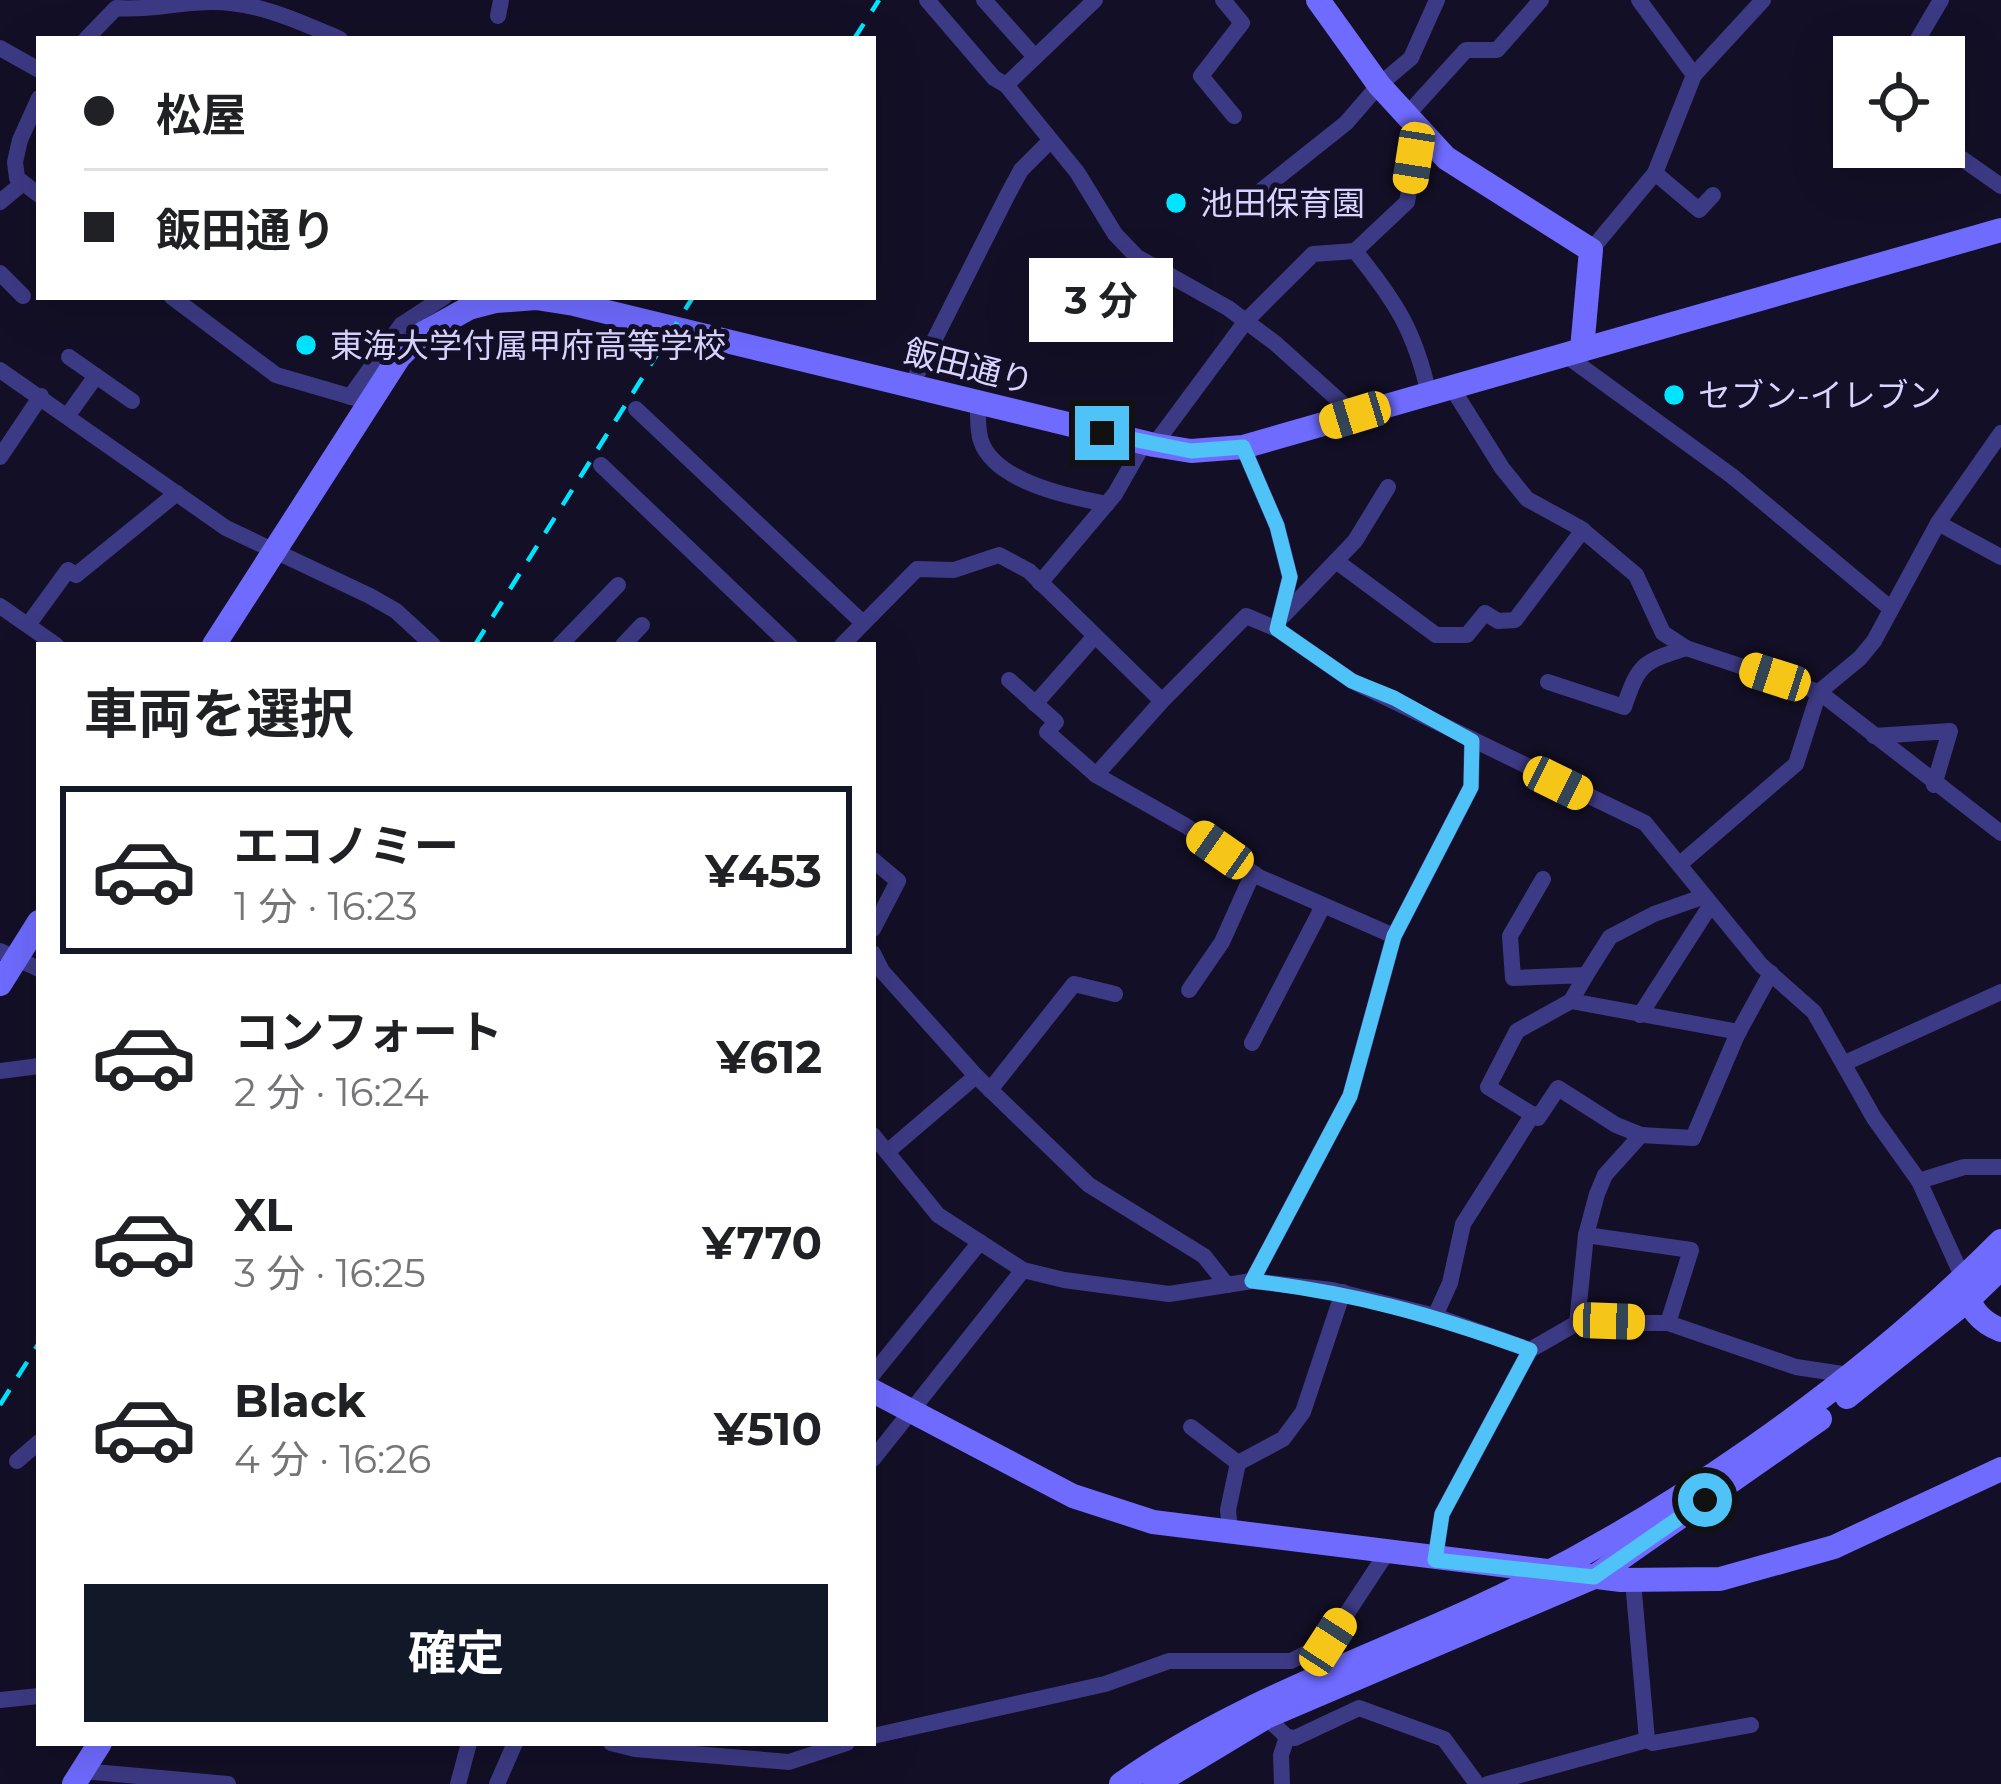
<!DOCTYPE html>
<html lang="ja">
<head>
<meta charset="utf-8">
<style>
	:root { --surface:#fff; --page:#f6f6f6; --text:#202124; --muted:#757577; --line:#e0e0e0; --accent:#111827 }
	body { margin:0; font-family:Montserrat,"Noto Sans JP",sans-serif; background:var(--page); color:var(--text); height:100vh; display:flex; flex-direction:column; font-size:45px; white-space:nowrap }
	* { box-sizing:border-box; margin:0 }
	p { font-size:39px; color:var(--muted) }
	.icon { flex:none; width:66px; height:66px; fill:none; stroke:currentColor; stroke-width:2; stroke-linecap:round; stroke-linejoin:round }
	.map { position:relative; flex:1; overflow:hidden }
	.side { position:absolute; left:36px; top:642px; width:840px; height:1104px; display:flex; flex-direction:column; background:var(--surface); border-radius:0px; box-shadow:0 12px 48px #0002 }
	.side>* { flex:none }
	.banner { position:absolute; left:36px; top:36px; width:840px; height:264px; border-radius:0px; box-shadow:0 12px 48px #0002; display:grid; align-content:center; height:264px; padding:0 48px; background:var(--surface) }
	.controls { position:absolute; left:1833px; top:36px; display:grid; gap:24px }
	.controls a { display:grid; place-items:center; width:132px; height:132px; border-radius:0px; background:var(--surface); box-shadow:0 12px 48px #0002; font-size:60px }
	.end { position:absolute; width:54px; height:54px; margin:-27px; border:15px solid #4fc3f7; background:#111; box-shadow:0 0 0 6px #111 }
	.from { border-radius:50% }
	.bubble { position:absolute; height:84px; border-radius:0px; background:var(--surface); box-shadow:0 12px 48px #0002; font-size:39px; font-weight:700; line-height:84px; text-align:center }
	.car { position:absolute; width:36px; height:72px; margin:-36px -18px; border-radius:15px; box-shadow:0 0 9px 3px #0007; background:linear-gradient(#f5c518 24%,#345 0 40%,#f5c518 0 76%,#345 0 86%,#f5c518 0) }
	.banner b { display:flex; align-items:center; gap:42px; height:114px; font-size:45px }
	.banner b+b { border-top:3px solid var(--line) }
	.banner i { width:30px; height:30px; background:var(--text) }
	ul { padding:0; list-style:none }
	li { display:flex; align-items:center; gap:36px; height:168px; margin:0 24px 18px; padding:0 24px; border:6px solid transparent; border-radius:0px }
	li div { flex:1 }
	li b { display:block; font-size:45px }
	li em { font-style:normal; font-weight:700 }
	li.selected { border-color:var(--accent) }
	li>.icon { width:108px; height:108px; stroke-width:1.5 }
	h2 { padding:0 48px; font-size:54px; line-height:144px }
	.action { display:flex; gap:24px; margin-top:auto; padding:24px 48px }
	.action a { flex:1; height:138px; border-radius:0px; background:var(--accent); color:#fff; font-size:48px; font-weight:700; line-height:138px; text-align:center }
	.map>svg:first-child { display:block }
</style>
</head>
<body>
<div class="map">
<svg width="2001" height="1784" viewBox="0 0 2001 1784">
	<rect width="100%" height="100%" fill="#130f26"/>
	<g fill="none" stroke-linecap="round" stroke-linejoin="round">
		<g stroke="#3d3a85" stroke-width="16">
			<path d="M927 0 994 78 1006 85"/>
			<path d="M984 0 1035 57"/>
			<path d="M1095 0 1006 85 1077 172 1115 234 1137 257 1228 308 1275 343 1355 415"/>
			<path d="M1223 0 1242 23 1201 76 1234 116"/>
			<path d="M1639 0 1694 75"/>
			<path d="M1941 0 1918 39 1944 57"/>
			<path d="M498 16 501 0"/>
			<path d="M86 39 116 8C149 11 179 2 212 2 258 2 298 21 340 39"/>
			<path d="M0 48 39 70"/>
			<path d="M39 98 20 140 15 162 17 178 39 195"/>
			<path d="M1406 116 1466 50H1497L1541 0"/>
			<path d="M1944 146 2001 186"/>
			<path d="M1655 173 1699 210 1713 195"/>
			<path d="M1253 197 1346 123 1379 85 1411 58 1437 0"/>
			<path d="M0 202 23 183"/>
			<path d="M1591 250 1655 173 1694 75 1763 0"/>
			<path d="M1355 251C1396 302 1415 331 1429 395"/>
			<path d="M0 273 23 296"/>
			<path d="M172 297 276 375 369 402"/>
			<path d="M1564 354 1732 476 1890 608"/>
			<path d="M69 357 132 401"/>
			<path d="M0 370 226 528 370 596 396 611 433 645"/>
			<path d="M911 386 1008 194 1021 170 1050 141"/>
			<path d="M1452 388 1502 468 1527 499 1580 528 1636 575 1663 633 1686 648 1819 692 2001 833"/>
			<path d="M350 397 401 325 444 297"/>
			<path d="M978 402C978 415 977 429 981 441 995 482 1070 497 1107 504"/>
			<path d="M636 409 863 623"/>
			<path d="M68 415 96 376"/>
			<path d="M1154 445 1246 321 1313 254 1355 251 1407 202 1415 158 1424 137"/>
			<path d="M1243 447 1277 526 1290 577 1277 629 1352 681 1645 823 1761 965 1814 1012 1874 1118 1919 1181 1963 1278"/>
			<path d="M0 457 41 396"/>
			<path d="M601 465 790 645"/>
			<path d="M1938 523 2001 557"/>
			<path d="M1336 561 1436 635H1467L1485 613 1498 621 1515 620 1583 530"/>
			<path d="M1040 583 1115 494 1144 443"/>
			<path d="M0 606 56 645"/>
			<path d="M1283 616 1355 541 1388 487"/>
			<path d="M28 625 68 570 76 575 177 493"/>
			<path d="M560 645 618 585"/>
			<path d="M623 645 642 625"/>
			<path d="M842 645 917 569 954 570 999 555 1029 571 1162 701 1246 616 1277 629"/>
			<path d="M1009 680 1056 722 1047 732 1096 775"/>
			<path d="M1548 682 1624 707C1639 663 1643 662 1686 648"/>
			<path d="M1162 701 1096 775 1186 826 1259 877 1394 936"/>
			<path d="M1035 704 1094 637"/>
			<path d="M1874 736 1950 731 1934 785"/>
			<path d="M873 860 898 881 873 929"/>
			<path d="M1680 864 1796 764 1819 692 1860 658 1874 641 1938 523 2001 433"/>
			<path d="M1543 879 1510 936 1513 978 1586 975 1571 1001"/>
			<path d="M0 951 39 969"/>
			<path d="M873 953 882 971 976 1076 1089 1185 1204 1256 1227 1285"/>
			<path d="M1586 975 1610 937 1654 914 1702 897"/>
			<path d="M1189 990 1222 942 1253 873"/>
			<path d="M1640 1015 1710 906"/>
			<path d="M1252 1043 1323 906"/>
			<path d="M1845 1063 2001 992"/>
			<path d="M0 1071 39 1066"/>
			<path d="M990 1090 1074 984 1115 994"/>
			<path d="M873 1135 938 1215 1023 1270 1064 1280 1169 1294 1252 1281 1332 1290 1435 1316 1530 1350 1577 1323H1668L1796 1367 1849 1375"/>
			<path d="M1641 1135 1616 1125 1558 1088 1538 1118 1488 1087 1517 1031 1571 1001 1739 1032"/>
			<path d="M887 1152 976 1076"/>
			<path d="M1919 1181 1964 1167H2001"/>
			<path d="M1586 1235 1691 1250 1668 1323"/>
			<path d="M1252 1281 1350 1096 1394 936 1471 787 1472 741"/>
			<path d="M1435 1316 1450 1283 1463 1224 1533 1114"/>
			<path d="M1577 1323 1586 1235 1597 1194 1605 1175 1641 1135 1693 1138 1737 1035 1771 973"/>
			<path d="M873 1374 980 1242"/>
			<path d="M1191 1427 1238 1463"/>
			<path d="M873 1459 1023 1270"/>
			<path d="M17 1461 39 1442"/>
			<path d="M1230 1531 1228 1510 1238 1463 1283 1439 1303 1412 1343 1292"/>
			<path d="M1435 1560 1442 1514 1530 1350"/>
			<path d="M0 1700 39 1696"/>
			<path d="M1266 1717 1287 1737 1295 1738 1359 1708 1444 1739 1477 1784"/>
			<path d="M873 1736 1105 1684 1169 1661H1291L1328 1642 1386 1554"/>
			<path d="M1647 1740 1653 1743 1751 1725"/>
			<path d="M611 1743 635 1749 789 1762 847 1743"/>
			<path d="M82 1771 228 1784"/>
			<path d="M458 1784 469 1743"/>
			<path d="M497 1784 515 1743"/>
			<path d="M1282 1784 1281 1755 1287 1737"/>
			<path d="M1488 1784 1647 1740 1633 1581"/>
		</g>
		<g stroke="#6f6bff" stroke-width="24">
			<path d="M1318 0 1379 85 1446 158 1591 250 1582 349"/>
			<path d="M214 645 399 357 422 334 469 308 496 301 536 298 574 304 1154 445 1191 451 1243 447 2001 230"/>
			<path d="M0 984 39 922"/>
			<path d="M1965 1287C1969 1308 1980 1322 2001 1330"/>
			<path d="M873 1391 1073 1496 1153 1522 1621 1580 1720 1579 1834 1547 2001 1469"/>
			<path d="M1847 1397 1968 1300 2001 1268"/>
			<path d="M74 1784 100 1743"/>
			<path d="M1121 1784C1229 1707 1352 1665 1472 1610 1660 1524 1855 1387 2001 1241"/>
			<path d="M1155 1784 1266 1717 1594 1577 1820 1419"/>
		</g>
		<g stroke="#00e5ff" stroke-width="4.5" stroke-dasharray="18 15" stroke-linecap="butt">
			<path d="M854 39 879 0"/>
			<path d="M475 645 693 297"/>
			<path d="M0 1405 39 1343"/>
		</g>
	</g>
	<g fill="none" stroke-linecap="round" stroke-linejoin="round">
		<path stroke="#4fc3f7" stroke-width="15" d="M1102 433 1191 451 1243 447 1277 526 1290 577 1277 629 1352 681 1394 698 1472 741 1471 787 1394 936 1350 1096 1252 1281C1355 1293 1433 1315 1530 1350L1442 1514 1435 1560 1594 1577 1705 1500"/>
	</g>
	<g fill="#00e5ff" stroke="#130f26" stroke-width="4.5">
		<circle cx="1176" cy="203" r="12"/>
		<circle cx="306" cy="345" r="12"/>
		<circle cx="1674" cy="395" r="12"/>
	</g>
	<g text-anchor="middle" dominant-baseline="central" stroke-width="10" stroke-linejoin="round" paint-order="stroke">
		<g font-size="33" fill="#d9d4ff" stroke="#130f26" text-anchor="start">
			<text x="1200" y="203">池田保育園</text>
			<text x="330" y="345">東海大学付属甲府高等学校</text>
			<text x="1698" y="395">セブン-イレブン</text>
		</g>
		<g font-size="33" fill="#d9d4ff" stroke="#130f26">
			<text transform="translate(969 366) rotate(14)">飯田通り</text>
		</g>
	</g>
</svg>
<div class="controls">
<a><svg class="icon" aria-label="locate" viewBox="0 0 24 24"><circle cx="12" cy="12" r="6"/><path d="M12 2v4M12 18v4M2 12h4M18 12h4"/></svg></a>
</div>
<i class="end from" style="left:1705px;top:1500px"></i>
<i class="end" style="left:1102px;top:433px"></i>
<div class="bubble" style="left:1029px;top:258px;width:144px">3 分</div>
<i class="car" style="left:1414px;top:158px;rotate:189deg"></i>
<i class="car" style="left:1355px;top:415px;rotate:253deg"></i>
<i class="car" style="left:1775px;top:677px;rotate:288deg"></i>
<i class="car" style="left:1558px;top:783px;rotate:116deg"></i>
<i class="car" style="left:1220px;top:850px;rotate:305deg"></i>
<i class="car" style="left:1609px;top:1321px;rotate:92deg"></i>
<i class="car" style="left:1328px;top:1642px;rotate:33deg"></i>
<div class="banner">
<b><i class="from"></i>松屋</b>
<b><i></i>飯田通り</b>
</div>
<section class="side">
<h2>車両を選択</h2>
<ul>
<li class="selected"><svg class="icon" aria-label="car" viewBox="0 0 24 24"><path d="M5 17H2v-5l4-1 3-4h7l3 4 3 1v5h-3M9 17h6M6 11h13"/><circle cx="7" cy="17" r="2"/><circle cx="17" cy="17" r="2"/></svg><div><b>エコノミー</b><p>1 分 · 16:23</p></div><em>¥453</em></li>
<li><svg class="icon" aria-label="car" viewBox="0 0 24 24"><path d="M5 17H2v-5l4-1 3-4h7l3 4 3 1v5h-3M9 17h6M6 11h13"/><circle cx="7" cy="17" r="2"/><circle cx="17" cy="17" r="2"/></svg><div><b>コンフォート</b><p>2 分 · 16:24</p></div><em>¥612</em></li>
<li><svg class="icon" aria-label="car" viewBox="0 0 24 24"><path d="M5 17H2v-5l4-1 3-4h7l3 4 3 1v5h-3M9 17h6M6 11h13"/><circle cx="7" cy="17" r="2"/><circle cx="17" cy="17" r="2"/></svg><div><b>XL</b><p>3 分 · 16:25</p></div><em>¥770</em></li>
<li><svg class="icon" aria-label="car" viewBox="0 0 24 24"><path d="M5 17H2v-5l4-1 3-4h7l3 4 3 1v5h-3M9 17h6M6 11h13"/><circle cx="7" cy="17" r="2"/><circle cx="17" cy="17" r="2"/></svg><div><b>Black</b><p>4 分 · 16:26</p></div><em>¥510</em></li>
</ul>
<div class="action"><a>確定</a></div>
</section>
</div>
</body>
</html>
